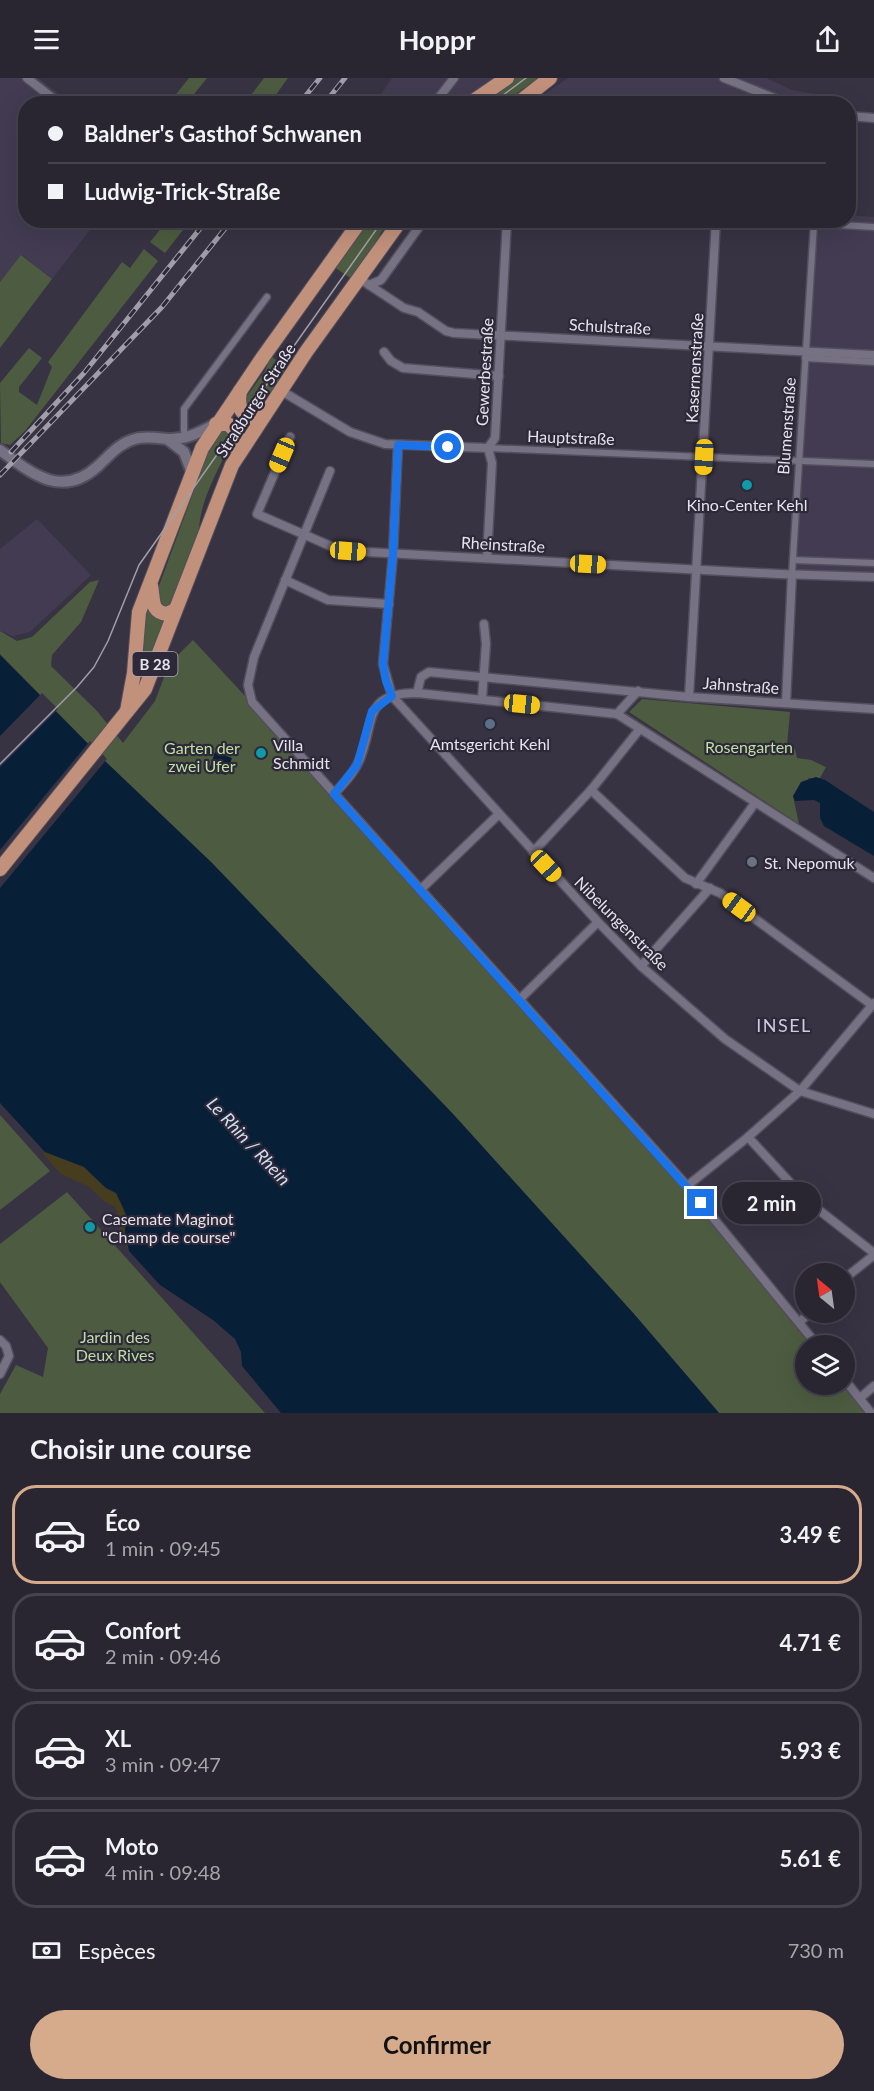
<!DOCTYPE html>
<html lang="fr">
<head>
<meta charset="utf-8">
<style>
	:root { --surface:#292632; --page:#312e3a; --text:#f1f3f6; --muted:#a5a5ac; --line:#45434d; --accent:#d6ab8b }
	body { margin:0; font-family:Lato,sans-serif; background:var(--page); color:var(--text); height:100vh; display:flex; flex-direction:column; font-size:22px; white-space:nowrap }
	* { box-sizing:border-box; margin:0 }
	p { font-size:20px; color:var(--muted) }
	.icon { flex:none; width:33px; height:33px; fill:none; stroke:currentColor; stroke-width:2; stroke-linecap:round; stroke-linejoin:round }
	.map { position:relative; height:1335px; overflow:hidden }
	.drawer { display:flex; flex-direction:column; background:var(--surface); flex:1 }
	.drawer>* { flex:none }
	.guide { position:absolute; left:18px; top:18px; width:838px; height:132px; border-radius:24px; box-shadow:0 6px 24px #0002,0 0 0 2px var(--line); display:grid; align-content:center; height:132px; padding:0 30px; background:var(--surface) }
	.needle { width:39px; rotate:331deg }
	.controls { position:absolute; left:795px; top:1185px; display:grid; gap:12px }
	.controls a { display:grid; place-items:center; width:60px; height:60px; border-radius:50%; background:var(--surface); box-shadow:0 6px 24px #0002,0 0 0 2px var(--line); font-size:30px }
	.end { position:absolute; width:27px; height:27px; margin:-14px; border:8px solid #1a73e8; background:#fff; box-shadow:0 0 0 3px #fff }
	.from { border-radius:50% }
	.bubble { position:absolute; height:42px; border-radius:21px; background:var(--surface); box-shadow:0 6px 24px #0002,0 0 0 2px var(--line); font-size:20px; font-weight:700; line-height:42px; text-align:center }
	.car { position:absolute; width:18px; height:36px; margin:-18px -9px; border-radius:8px; box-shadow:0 0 4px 2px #0007; background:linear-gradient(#f5c518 24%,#345 0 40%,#f5c518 0 76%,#345 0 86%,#f5c518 0) }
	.guide b { display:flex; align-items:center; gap:21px; height:57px; font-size:22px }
	.guide b+b { border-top:2px solid var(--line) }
	.guide i { width:15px; height:15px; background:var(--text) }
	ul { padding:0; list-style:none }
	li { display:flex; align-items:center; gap:18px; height:99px; margin:0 12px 9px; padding:0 18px; border:3px solid var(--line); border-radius:24px }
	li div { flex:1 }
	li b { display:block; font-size:22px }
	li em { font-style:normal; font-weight:700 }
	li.on { border-color:var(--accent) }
	li>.icon { width:54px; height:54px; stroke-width:1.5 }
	h2 { padding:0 30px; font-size:27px; line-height:72px }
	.pay { display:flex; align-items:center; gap:15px; height:66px; padding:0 30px; font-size:22px }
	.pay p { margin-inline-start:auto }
	.action { display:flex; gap:12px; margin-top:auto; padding:12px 30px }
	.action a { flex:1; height:69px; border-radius:36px; background:var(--accent); color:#111; font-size:24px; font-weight:700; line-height:69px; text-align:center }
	header { display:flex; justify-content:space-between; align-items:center; height:78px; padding:0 30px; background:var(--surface); font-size:27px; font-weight:700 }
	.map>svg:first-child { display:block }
</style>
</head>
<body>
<header><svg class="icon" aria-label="menu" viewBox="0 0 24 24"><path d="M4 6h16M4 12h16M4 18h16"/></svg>Hoppr<svg class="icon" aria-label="share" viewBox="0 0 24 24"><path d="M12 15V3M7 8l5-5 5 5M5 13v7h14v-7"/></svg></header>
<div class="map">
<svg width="874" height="1335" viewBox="0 0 874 1335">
	<rect width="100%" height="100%" fill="#373343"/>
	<g fill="#423b52">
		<path d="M0 0H38L71 25 26 26V142L97 143 52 201 22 177 0 204Z"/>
		<path d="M392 0H493L462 25 374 26Z"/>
		<path d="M568 0H766L792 12 826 18 825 26H530Z"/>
		<path d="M849 137 874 139V497L795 493 812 143 849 142Z"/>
		<path d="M37 441 91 497 30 554 13 558 0 553V471Z"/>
	</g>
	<g fill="#4d5c40">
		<path d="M189 0H207L187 25H169Z"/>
		<path d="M264 0H288L270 25H245Z"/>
		<path d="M515 0H538L504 25 476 26Z"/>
		<path d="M167 143H190L165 175 150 164Z"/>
		<path d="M368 143H389L380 156V162L352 201 334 189Z"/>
		<path d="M144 171 158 183 25 353 10 367 1 365 0 305 29 270 42 280 19 309V314L37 327 52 289 48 284 122 184 130 190Z"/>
		<path d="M21 177 52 201 0 270V204Z"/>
		<path d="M271 278 288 291 259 333 248 336 244 322 265 293Z"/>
		<path d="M227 350 232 361C220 391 199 421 199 455L172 526 162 530 156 516 191 421 195 395 218 352Z"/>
		<path d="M99 502 81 544 52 577 51 588 97 633 123 665 155 623 169 586 193 562 369 751 524 925 820 1267 806 1268V1306H844L874 1335H719L634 1236 453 1036 211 784 107 685 0 576V553L17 563 32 559 90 504Z"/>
		<path d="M147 529 151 535 166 541 141 604 138 603 141 558Z"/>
		<path d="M642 621 790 634 787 667 795 671 797 680 811 682 826 689 820 700H809L793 718 799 746 629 634Z"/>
		<path d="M0 1037 50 1093 0 1132Z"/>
		<path d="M67 1114 265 1335H0V1316L16 1287 43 1299 48 1270 0 1204V1166Z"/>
	</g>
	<path fill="#453d1d" d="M45 1074 84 1089 105 1110 116 1115C129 1136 124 1150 129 1173L118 1154 121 1145 115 1129 105 1124 89 1109 61 1096 43 1076Z"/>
	<g fill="#081f38">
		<path d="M0 577 107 685 211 784 453 1036 634 1236 719 1335H281L242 1288 241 1274 235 1261 213 1242 160 1207 129 1173 125 1154 126 1136 116 1115 106 1110 84 1089 45 1074 0 1025Z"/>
		<path d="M215 674 232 680 226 697 209 692Z"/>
		<path d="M816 699 825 702 874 734V778L824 748 820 740V725L814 722 795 723 793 718 801 704Z"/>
	</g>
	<g fill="#373343">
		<path d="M42 615 58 631 0 689V658Z"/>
		<path d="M90 663 107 681 0 810V772Z"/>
	</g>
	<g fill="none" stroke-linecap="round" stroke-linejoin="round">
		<defs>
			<g id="pedestrian">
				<path d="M753 142 874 149"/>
				<path d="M805 280 874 284"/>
				<path d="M184 353V331L267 219"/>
				<path d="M488 370 874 386"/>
				<path d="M793 482 874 485"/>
				<path d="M792 496 814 145"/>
			</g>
			<g id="minor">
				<path d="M27 0 60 26"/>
				<path d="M724 0 789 26"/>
				<path d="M434 26 454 0"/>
				<path d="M849 38 874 40"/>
				<path d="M360 201 404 230 418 234 446 253 454 255 874 277"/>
				<path d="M369 207 381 202 424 142"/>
				<path d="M384 274 391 283 403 290 499 298"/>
				<path d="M280 312 350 354 385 366 488 370"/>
				<path d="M290 359 257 436 335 470 348 473 779 496 874 499"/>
				<path d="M398 367 393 476 383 586 392 618 598 844 641 888 725 961 800 1013 874 1036"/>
				<path d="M488 370 495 360 507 142"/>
				<path d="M330 393 254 579 248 607 252 624 687 1108 818 1268"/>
				<path d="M487 480 492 385 488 370"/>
				<path d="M285 502 328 522 389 526"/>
				<path d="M417 615 421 599 429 594 689 619 874 631"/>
				<path d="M689 619 716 142"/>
				<path d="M482 621 486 566 484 546"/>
				<path d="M786 625 792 496"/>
				<path d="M617 636 638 613"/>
				<path d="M591 712 685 800 720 815 872 927"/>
				<path d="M334 716C345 704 356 693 361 678 375 641 364 615 417 615L617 636 874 800"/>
				<path d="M533 774 591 712 639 652"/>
				<path d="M696 806 755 725"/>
				<path d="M420 812 499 736"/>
				<path d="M641 888 710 810"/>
				<path d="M520 921 598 844"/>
				<path d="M748 1059 806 1122 874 1175"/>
				<path d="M687 1108 748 1059 800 1013 874 925"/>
				<path d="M844 1201 874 1177"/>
				<path d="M800 1244 810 1234"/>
				<path d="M0 1262 6 1268 9 1278 0 1296"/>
				<path d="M844 1301 871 1335"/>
				<path d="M860 1320 874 1308"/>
			</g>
			<g id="tertiary">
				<path d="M167 361 184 374 192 395"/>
				<path d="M0 372C32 396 62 421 98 388 110 377 119 365 135 361 146 358 157 360 168 361 186 362 200 354 216 346"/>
			</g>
			<g id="primary">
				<path d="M469 26 507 0"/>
				<path d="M517 26 550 0"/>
				<path d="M240 313C237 329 241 341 261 340"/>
				<path d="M216 346H228C238 354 239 360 238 373"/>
				<path d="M151 508C154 521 150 534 167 536L175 532"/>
				<path d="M127 633 134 595 139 534 202 370 263 279 361 142"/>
				<path d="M0 791 145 611 232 387 306 274 401 142"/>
			</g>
		</defs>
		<use href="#pedestrian" stroke="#534e5c" stroke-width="9"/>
		<use href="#minor" stroke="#534e5c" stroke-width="11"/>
		<use href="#tertiary" stroke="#534e5c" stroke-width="14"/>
		<use href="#primary" stroke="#534e5c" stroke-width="16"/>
		<use href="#pedestrian" stroke="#767183" stroke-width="6"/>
		<use href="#minor" stroke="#767183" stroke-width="8"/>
		<use href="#tertiary" stroke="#767183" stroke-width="10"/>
		<use href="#primary" stroke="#c2917c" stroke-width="14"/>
		<g stroke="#a19eab" stroke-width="1.5">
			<path d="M491 26 526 0"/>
			<path d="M0 686 77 609 94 589 108 563 139 487 383 142"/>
		</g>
		<defs>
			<g id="rail">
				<path d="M299 26 320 0"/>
				<path d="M324 26 345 0"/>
				<path d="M11 374 84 295 207 142"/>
				<path d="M0 397 162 229 232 142"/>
			</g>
		</defs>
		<use href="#rail" stroke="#a19eab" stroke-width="5"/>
		<use href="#rail" stroke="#2d2938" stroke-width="3" stroke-dasharray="9" stroke-linecap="butt"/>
	</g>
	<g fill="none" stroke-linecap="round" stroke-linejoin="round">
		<path stroke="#1a73e8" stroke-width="8" d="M448 369 398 367 393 476 383 586 386 603 392 618 372 633 357 687 334 716 701 1125"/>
	</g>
	<g fill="#0f9aa8" stroke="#2d2938" stroke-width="2">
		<circle cx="747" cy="407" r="6"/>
		<circle cx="261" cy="675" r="6"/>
		<circle cx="90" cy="1149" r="6"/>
	</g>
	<circle fill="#5c6f8a" stroke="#2d2938" stroke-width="2" cx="490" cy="646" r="6"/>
	<circle fill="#6b7280" stroke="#2d2938" stroke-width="2" cx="752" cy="784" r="6"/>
	<g text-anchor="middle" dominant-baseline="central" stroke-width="4.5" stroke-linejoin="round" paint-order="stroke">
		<rect fill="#2d2938" stroke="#aeabb7" stroke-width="1.5" x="132.5" y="574" width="45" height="24" rx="4.5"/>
		<g font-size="15" font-weight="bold" fill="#e6e3ee">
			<text x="155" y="586">B 28</text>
		</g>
		<g font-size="16" fill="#e6e3ee" stroke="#2d2938">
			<text transform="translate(610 248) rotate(3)">Schulstraße</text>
			<text transform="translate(694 290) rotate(-87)">Kasernenstraße</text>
			<text transform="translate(484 294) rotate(-87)">Gewerbestraße</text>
			<text transform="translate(255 322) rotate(-57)">Straßburger Straße</text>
			<text transform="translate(786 348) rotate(-86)">Blumenstraße</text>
			<text transform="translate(571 359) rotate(2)">Hauptstraße</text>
			<text transform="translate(503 466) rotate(3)">Rheinstraße</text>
			<text transform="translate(741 607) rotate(4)">Jahnstraße</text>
			<text transform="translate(622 845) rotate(45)">Nibelungenstraße</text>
		</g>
		<g font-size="16" fill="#e6e3ee" stroke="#2d2938" text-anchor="start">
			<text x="747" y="426" text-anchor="middle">Kino-Center Kehl</text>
			<text x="490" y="665" text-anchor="middle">Amtsgericht Kehl</text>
			<text x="273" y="666">Villa<tspan x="273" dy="18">Schmidt</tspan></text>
			<text x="764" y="784">St. Nepomuk</text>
			<text x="102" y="1140">Casemate Maginot<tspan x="102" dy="18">"Champ de course"</tspan></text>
		</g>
		<g font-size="16" fill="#c0dfa3" stroke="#2d2938">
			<text x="749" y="668">Rosengarten</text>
			<text x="202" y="669">Garten der<tspan x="202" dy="18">zwei Ufer</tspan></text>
			<text x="115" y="1258">Jardin des<tspan x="115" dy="18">Deux Rives</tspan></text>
		</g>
		<g font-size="18" letter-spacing="1.5" fill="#cfcade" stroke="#2d2938">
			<text x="784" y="947">INSEL</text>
		</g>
		<g font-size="18" font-style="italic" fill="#cedff5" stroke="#2d2938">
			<text transform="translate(249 1063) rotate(47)">Le Rhin / Rhein</text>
		</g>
	</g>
</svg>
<div class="controls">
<a><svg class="needle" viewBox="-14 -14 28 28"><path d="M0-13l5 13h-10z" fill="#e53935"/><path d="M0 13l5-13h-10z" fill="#a5a5ac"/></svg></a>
<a><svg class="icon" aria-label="layers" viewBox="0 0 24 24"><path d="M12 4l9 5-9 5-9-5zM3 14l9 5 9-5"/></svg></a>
</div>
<i class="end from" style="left:448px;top:369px"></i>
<i class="end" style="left:701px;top:1125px"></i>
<div class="bubble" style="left:722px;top:1104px;width:99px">2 min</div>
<i class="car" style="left:282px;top:377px;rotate:203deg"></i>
<i class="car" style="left:704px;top:379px;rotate:183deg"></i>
<i class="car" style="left:348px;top:473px;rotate:94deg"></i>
<i class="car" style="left:588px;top:486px;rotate:93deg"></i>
<i class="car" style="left:522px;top:626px;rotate:96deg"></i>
<i class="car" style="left:546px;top:788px;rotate:137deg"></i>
<i class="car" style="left:739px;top:829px;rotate:306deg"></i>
<div class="guide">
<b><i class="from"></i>Baldner's Gasthof Schwanen</b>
<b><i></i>Ludwig-Trick-Straße</b>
</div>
</div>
<section class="drawer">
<h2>Choisir une course</h2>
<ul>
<li class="on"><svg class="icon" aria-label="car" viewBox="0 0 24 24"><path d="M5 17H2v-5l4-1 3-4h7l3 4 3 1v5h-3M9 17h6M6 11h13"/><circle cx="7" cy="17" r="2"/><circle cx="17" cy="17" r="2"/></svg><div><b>Éco</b><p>1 min · 09:45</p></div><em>3.49 €</em></li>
<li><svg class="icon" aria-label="car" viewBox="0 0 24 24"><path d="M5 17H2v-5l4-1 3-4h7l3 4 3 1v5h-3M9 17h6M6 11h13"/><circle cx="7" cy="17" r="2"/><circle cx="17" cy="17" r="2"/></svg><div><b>Confort</b><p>2 min · 09:46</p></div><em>4.71 €</em></li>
<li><svg class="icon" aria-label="car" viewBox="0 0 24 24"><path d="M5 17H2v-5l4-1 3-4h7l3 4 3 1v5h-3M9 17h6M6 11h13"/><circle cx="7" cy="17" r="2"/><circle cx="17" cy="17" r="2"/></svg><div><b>XL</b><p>3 min · 09:47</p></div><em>5.93 €</em></li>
<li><svg class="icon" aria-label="car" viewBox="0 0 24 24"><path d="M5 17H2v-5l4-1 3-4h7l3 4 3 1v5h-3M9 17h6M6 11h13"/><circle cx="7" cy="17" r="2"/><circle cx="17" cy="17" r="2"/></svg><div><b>Moto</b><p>4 min · 09:48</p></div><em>5.61 €</em></li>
</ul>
<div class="pay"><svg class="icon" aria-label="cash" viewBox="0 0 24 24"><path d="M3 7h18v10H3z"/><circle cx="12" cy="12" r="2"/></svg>Espèces<p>730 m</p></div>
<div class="action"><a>Confirmer</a></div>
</section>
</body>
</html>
